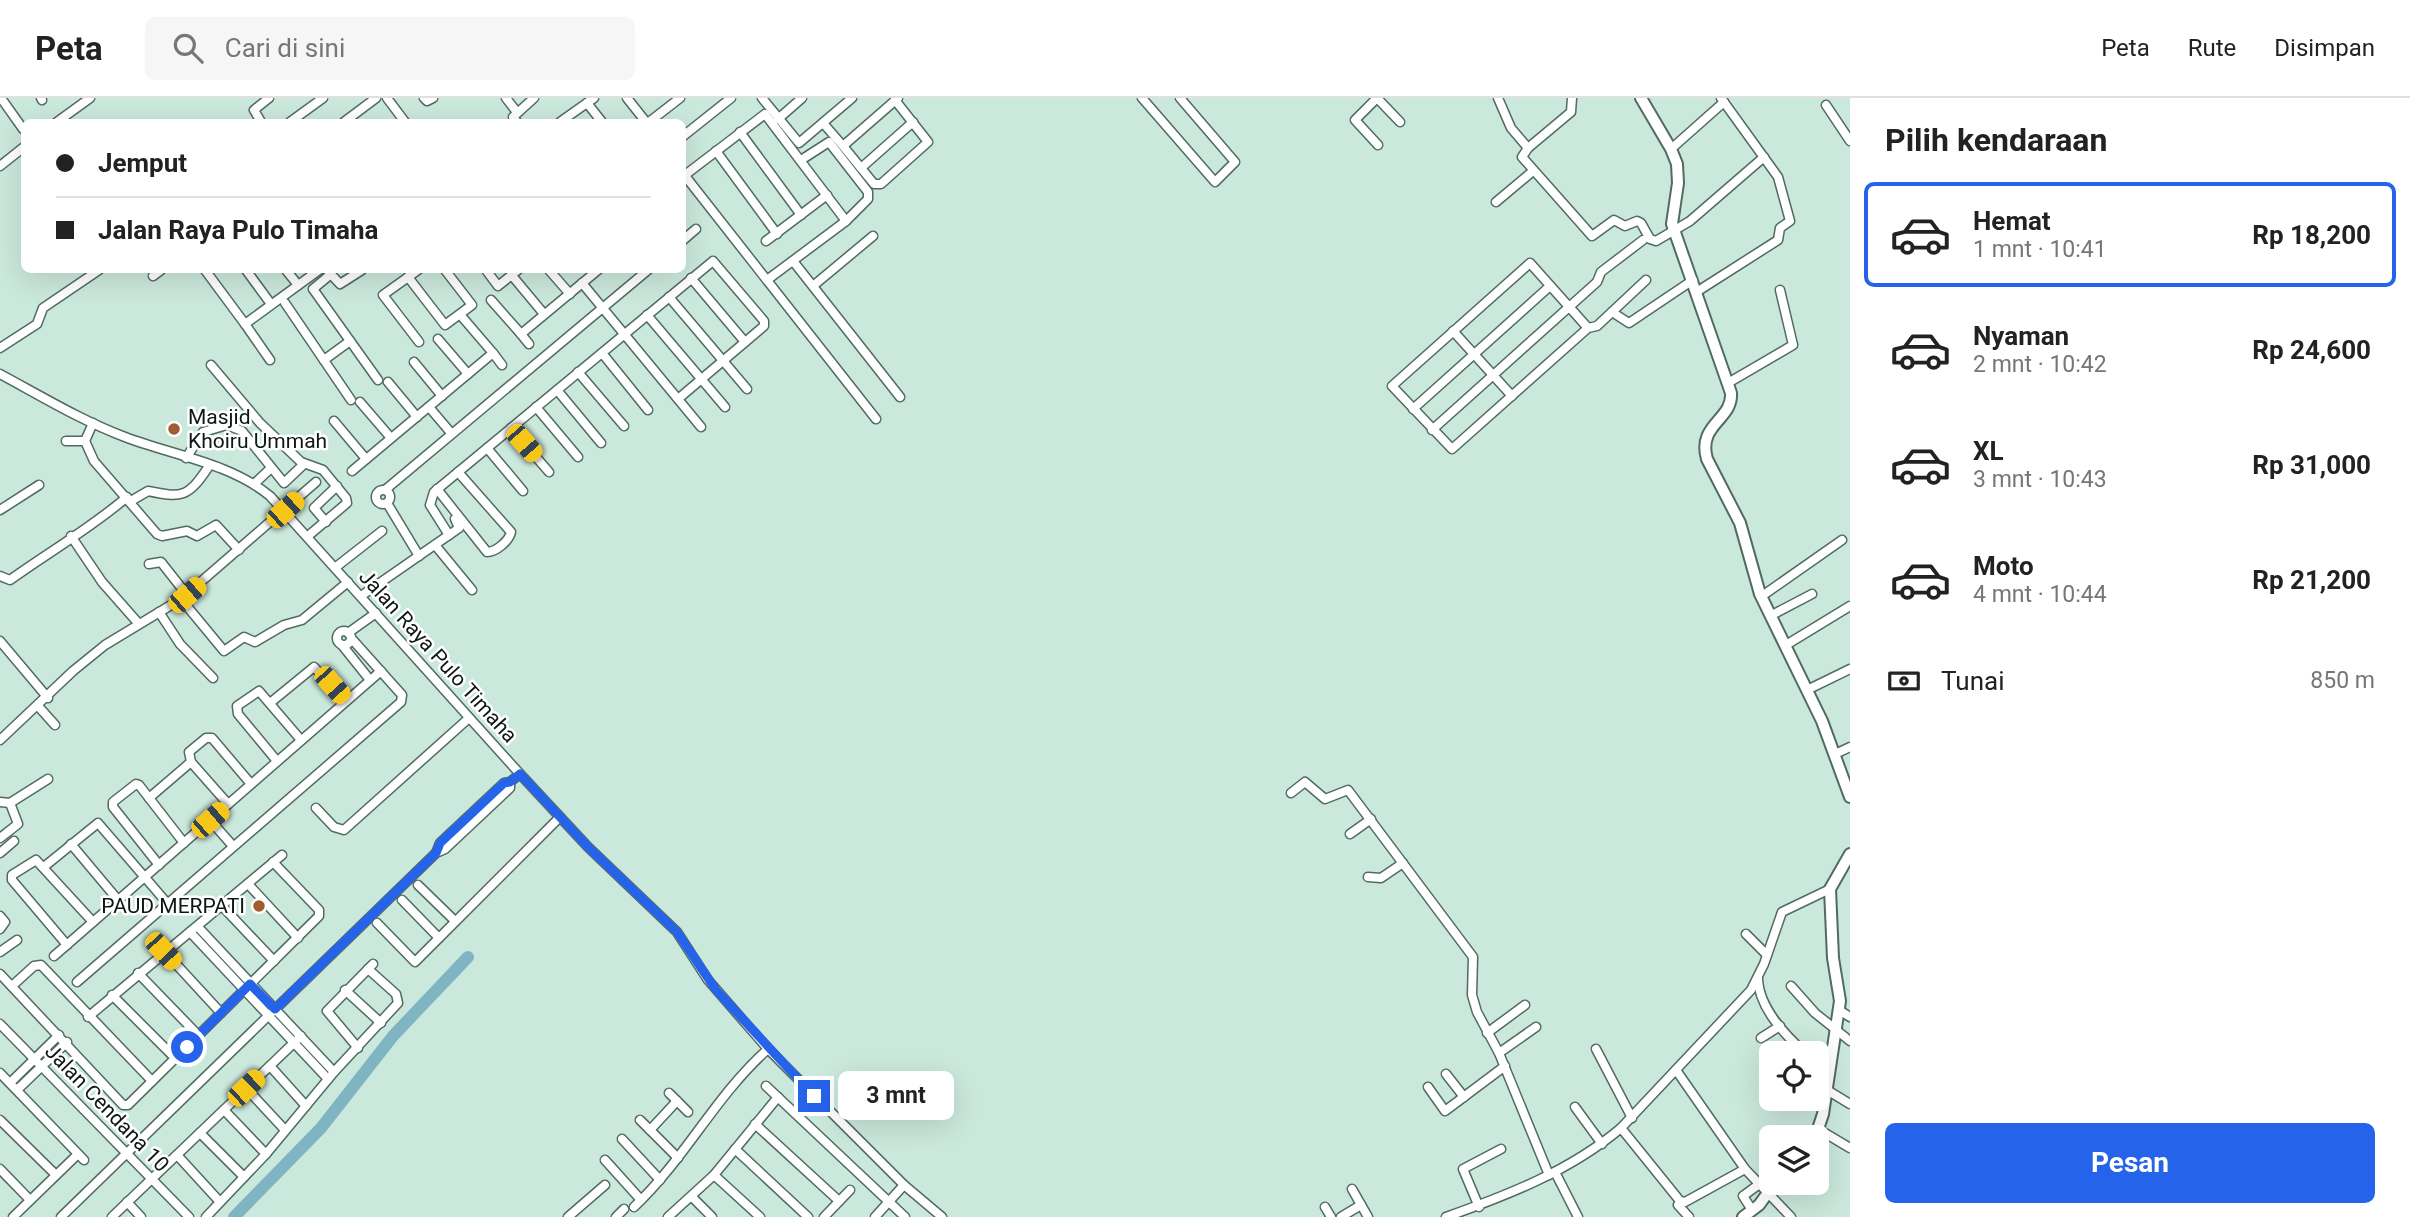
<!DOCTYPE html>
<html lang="id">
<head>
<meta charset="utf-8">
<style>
	:root { --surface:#fff; --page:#f6f6f6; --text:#222; --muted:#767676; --line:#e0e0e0; --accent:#2563eb }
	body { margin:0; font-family:Roboto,sans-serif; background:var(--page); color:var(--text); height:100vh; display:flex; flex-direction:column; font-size:26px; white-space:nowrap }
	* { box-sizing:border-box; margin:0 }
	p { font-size:23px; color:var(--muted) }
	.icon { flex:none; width:38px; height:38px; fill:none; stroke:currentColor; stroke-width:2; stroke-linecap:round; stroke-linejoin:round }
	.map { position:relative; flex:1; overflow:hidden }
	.details { display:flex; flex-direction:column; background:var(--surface); width:560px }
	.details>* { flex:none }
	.hud { position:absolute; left:21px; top:21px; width:665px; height:154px; border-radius:10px; box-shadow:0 7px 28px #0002; display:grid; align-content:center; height:154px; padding:0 35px; background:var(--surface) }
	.buttons { position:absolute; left:1759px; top:943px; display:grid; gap:14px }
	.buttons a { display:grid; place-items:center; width:70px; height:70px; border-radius:10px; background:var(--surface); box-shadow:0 7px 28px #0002; font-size:35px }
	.end { position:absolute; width:32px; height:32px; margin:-16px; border:9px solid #2563eb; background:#fff; box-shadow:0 0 0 4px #fff }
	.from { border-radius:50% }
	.bubble { position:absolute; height:49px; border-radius:10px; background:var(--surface); box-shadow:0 7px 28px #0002; font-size:23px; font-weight:700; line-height:49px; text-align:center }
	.car { position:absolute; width:21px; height:42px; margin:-21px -10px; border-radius:9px; box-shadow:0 0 5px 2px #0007; background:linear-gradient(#f5c518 24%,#345 0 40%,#f5c518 0 76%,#345 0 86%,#f5c518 0) }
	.hud b { display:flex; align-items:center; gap:24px; height:66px; font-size:26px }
	.hud b+b { border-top:2px solid var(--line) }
	.hud i { width:18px; height:18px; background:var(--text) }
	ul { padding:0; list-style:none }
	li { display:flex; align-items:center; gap:21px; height:105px; margin:0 14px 10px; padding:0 21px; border:4px solid transparent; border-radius:10px }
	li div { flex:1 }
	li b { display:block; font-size:26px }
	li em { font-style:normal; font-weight:700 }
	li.on { border-color:var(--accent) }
	li>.icon { width:63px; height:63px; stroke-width:1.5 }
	h2 { padding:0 35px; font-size:32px; line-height:84px }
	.pay { display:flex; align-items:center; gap:18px; height:77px; padding:0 35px; font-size:26px }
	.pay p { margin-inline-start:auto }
	.action { display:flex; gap:14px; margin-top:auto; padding:14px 35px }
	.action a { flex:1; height:80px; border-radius:10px; background:var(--accent); color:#fff; font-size:28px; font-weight:700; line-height:80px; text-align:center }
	header { display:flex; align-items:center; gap:42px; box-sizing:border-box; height:98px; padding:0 35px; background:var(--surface); border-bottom:2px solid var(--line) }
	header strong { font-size:33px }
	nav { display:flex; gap:38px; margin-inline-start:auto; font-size:24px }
	.search { width:490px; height:63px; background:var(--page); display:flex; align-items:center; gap:18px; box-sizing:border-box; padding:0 24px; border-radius:10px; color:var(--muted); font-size:26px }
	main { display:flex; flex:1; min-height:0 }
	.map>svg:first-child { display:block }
</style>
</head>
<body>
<header>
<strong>Peta</strong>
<div class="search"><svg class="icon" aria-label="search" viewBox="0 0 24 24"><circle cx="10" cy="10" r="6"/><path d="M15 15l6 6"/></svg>Cari di sini</div>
<nav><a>Peta</a><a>Rute</a><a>Disimpan</a></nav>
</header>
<main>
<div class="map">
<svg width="1850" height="1119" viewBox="0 0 1850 1119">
	<rect width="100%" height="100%" fill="#cbe8dc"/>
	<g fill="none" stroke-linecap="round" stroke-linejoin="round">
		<path stroke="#7fb4c3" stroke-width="12" d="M234 1119 321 1030 393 938 468 859"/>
		<defs>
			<g id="minor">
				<path d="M1 0 23 31"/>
				<path d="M41 0 42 2"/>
				<path d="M387 0 405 24"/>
				<path d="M424 0 427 3 433 0"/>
				<path d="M506 0 516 13"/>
				<path d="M627 0 646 24"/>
				<path d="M762 0 799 45 852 0"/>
				<path d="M1142 0 1215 84 1235 64 1180 0"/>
				<path d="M1377 0 1355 22 1378 47"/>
				<path d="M1377 0 1400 24"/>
				<path d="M1498 0 1511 30 1528 50"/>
				<path d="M1572 0 1571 14 1528 50 1522 59 1592 138 1614 122 1625 128 1637 123 1641 125 1650 141 1656 143 1690 123 1764 59"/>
				<path d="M587 5 602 24"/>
				<path d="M1826 7 1850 43"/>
				<path d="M778 21 802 0"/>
				<path d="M57 24 90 0"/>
				<path d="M261 24 254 12 269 0"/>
				<path d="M290 24 323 0"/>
				<path d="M344 24 376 0"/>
				<path d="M517 24 513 19 534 0"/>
				<path d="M560 24 594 0"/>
				<path d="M649 24 680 0"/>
				<path d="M823 25 843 48 898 0"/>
				<path d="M740 34 801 117"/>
				<path d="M682 39 731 0"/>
				<path d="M843 48 874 86H881L928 44 895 2"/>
				<path d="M1671 51 1724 4"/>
				<path d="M716 53 777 136"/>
				<path d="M0 68 24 49"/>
				<path d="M861 70 913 24"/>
				<path d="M682 74 876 321"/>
				<path d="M685 77 765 16 846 123 868 101V94L829 44 801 62"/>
				<path d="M1496 104 1533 73"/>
				<path d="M682 143 696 131"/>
				<path d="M766 143 827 97"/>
				<path d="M793 163 900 299"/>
				<path d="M205 172 245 226 319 172"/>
				<path d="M246 172 271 206"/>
				<path d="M286 172 298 187"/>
				<path d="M327 172 340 186 362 172"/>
				<path d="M418 172 383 197 419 244"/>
				<path d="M486 172 498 188 518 172"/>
				<path d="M549 172 570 196"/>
				<path d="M331 176 313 191 378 282"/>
				<path d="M153 178 161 172"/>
				<path d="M408 179 445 227 472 207 445 172"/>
				<path d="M514 180 544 216"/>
				<path d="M691 180 745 244"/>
				<path d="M767 182 846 123"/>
				<path d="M582 185 701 329"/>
				<path d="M813 188 873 138"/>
				<path d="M1698 193 1778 142 1780 130 1790 123 1778 79 1721 0"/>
				<path d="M669 199 747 291"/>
				<path d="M491 202 521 236"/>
				<path d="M285 205 351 302"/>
				<path d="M1612 214 1629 225 1693 182"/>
				<path d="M647 217 725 309"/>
				<path d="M245 226 270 262"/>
				<path d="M1588 230 1530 165 1392 288 1452 351 1588 230 1597 228 1646 182"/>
				<path d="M1453 233 1512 298"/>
				<path d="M438 241 468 276"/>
				<path d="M529 246 521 236 598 172"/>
				<path d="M0 250 37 226 43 210 99 172"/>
				<path d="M493 255 502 267"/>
				<path d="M602 255 648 312"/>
				<path d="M324 262 350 243"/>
				<path d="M414 264 442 298"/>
				<path d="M211 267 260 325 301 364 323 372 346 400 347 405 308 438"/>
				<path d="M578 274 624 328"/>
				<path d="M0 276C41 298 82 323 125 339 172 357 230 365 270 398L520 676 588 749 677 834 708 882 768 951 904 1087 942 1119"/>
				<path d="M388 284 417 319"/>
				<path d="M1728 285 1793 247 1780 192"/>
				<path d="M557 292 601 345"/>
				<path d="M360 304 391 340"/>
				<path d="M429 309 451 335"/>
				<path d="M536 309 578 359"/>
				<path d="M1413 311 1550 188"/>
				<path d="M334 323 366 361"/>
				<path d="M93 325 85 343 94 363 157 436 162 438 187 433 197 438 216 427 239 452"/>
				<path d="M511 330 549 374"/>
				<path d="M1432 332 1597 184 1601 174 1643 142"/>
				<path d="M66 343H85"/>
				<path d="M487 350 523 393"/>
				<path d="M186 360 203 334 227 327 242 333 284 385 304 366"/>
				<path d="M352 373 493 255 463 220"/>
				<path d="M254 386 270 371"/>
				<path d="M437 391 487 454C496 454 509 443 511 434L458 374"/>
				<circle cx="383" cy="399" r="7"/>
				<path d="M385 392 648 172"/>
				<path d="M131 403 148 393C182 400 188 400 209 368"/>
				<path d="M387 405 419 458"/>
				<path d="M0 412 39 387"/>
				<path d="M326 424 314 410 337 388"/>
				<path d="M449 437 430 407 434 394 713 163 764 223V228L678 301"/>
				<path d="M71 438 102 484 139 526"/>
				<path d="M435 447 472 492"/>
				<path d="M149 466 161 464 187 497"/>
				<path d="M336 469 382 433"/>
				<path d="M0 478 10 482C49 454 91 430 127 399"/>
				<path d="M361 498 459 430 455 421"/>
				<path d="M1762 498 1842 442"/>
				<path d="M181 501 224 553 244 539 255 544 284 527 302 522 348 484"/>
				<path d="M159 514 180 546 213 580"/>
				<path d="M1772 517 1812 496"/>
				<circle cx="344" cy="540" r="7"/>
				<path d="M348 535 376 515"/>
				<path d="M0 543 48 600"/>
				<path d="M342 547 370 582"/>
				<path d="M1786 547 1850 508"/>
				<path d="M1807 592 1850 571"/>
				<path d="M270 605 314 569 346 603"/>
				<path d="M38 608 55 627"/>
				<path d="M0 642 73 573 105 547 181 501 316 384"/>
				<path d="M1835 656 1850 649"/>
				<path d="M277 663 238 616 237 608 259 593 301 642"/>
				<path d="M1291 695 1305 684 1325 701 1348 692 1473 859 1472 897 1477 914 1499 955 1549 1077"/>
				<path d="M149 700 191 664"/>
				<path d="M0 704 10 705 48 681"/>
				<path d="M228 706 191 664 189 654 206 640H212L251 686"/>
				<path d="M316 710 334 729 344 732 469 620"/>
				<path d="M210 722 232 747"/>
				<path d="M1350 736 1371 721"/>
				<path d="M0 740 18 726 10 705"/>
				<path d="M71 746 118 802"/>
				<path d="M0 755 14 743"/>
				<path d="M436 755 440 745 504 685 510 684 520 676"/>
				<path d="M159 767 113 709V704L136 686 139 687 184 745"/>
				<path d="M45 768 98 725 167 805"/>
				<path d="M1368 779 1381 780 1403 765"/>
				<path d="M248 786 298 840"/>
				<path d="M418 787 455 823"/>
				<path d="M402 802 439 840"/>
				<path d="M222 808 274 863"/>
				<path d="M0 818 5 824 0 831"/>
				<path d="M377 825 415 864 560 719"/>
				<path d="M198 829 334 974"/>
				<path d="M190 834 328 981"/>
				<path d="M1746 836 1767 857"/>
				<path d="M67 847 12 782V777L36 762 93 824"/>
				<path d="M164 853 221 915"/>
				<path d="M0 854 17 842"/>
				<path d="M54 858 381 573"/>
				<path d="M138 875 198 937"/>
				<path d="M0 876 123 1007H128L319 818V812L273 764"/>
				<path d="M1758 881C1759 910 1785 937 1806 956"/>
				<path d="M77 884 401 604 402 597 351 540"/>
				<path d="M12 888 34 868 41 867 152 983"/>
				<path d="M1791 888 1815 915 1850 943"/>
				<path d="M345 892 381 925"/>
				<path d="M112 897 175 960"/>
				<path d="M1839 912 1850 919"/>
				<path d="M88 919 282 757"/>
				<path d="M0 926 189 1119"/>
				<path d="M1487 935 1525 907"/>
				<path d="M1761 940 1780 928"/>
				<path d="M358 950 327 913 373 866"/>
				<path d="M1596 951 1632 1020"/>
				<path d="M1499 955 1536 929"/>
				<path d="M1816 964 1830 969"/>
				<path d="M270 968 306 1008"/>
				<path d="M1676 972 1745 1071 1791 1119"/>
				<path d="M0 975 84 1062"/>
				<path d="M1446 976 1464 999"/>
				<path d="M10 985 59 937"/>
				<path d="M766 988 905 1119"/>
				<path d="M1428 989 1445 1013 1505 968"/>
				<path d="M246 990 285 1032"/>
				<path d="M17 992 67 944"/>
				<path d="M1827 992 1850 1006"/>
				<path d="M669 995 688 1014"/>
				<path d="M1575 1009 1602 1046"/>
				<path d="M224 1012 266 1056"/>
				<path d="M0 1022 56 1077"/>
				<path d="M640 1022 678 1060"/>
				<path d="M755 1026 839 1103"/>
				<path d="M1621 1030 1680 1103 1685 1104 1745 1071"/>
				<path d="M1818 1031 1850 1050"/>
				<path d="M650 1032 677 1003"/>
				<path d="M200 1035 244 1079"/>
				<path d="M622 1041 660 1082"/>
				<path d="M735 1051 808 1119"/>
				<path d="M177 1057 220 1104"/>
				<path d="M605 1062 641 1102"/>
				<path d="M0 1071 30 1102"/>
				<path d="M1555 1074 1578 1119"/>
				<path d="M714 1077 760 1119"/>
				<path d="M1352 1091 1368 1119"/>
				<path d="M692 1099 712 1119"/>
				<path d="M1680 1103 1678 1107 1689 1119"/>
				<path d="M127 1104 141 1119"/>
				<path d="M634 1109C685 1061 716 997 768 951"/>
				<path d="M1325 1109 1331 1119"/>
				<path d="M1479 1109 1463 1071 1501 1051"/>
				<path d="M1752 1112 1743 1098 1758 1087"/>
				<path d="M13 1119 78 1056"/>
				<path d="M61 1119 436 755 445 751 510 690V684"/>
				<path d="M112 1119 301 938"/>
				<path d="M206 1119 266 1056 334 974 398 905 396 896 368 871"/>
				<path d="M568 1119 605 1087"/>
				<path d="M616 1119 624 1111"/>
				<path d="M668 1119 714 1077 778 999"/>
				<path d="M824 1119 850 1092"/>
				<path d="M875 1119 904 1087"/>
				<path d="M1341 1119 1361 1107"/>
				<path d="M1446 1119C1508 1097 1570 1073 1621 1030L1751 892 1764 866 1782 814 1830 791"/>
			</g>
			<g id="major">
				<path d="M1641 0 1671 51 1677 66 1678 85 1672 126 1731 295C1733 322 1697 326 1707 361L1740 425 1760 496 1822 623 1850 699"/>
				<path d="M1815 1040 1823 1016 1840 903 1833 860 1830 791 1850 756"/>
				<path d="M1743 1119 1759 1107 1775 1085"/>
			</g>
		</defs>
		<use href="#minor" stroke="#516b61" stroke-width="11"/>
		<use href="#major" stroke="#516b61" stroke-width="14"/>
		<use href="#minor" stroke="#fff" stroke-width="8"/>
		<use href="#major" stroke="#fff" stroke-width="10"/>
	</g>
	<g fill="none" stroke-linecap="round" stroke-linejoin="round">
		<path stroke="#2563eb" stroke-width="9" d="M187 949 250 886 275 911 436 755 440 745 504 685 510 684 520 676 588 749 677 834 716 892 814 998"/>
	</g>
	<g fill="#a15c2f" stroke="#fff" stroke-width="2.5">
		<circle cx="174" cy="331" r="7"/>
		<circle cx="259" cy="808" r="7"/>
	</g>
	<g text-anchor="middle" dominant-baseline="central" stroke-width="5" stroke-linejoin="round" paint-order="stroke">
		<g font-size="21" fill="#0d1713" stroke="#fff" text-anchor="start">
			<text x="188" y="319">Masjid<tspan x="188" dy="24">Khoiru Ummah</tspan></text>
			<text x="245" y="808" text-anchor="end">PAUD MERPATI</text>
		</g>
		<g font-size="21" fill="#0d1713" stroke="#fff">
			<text transform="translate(438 558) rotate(48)">Jalan Raya Pulo Timaha</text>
			<text transform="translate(107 1010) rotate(46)">Jalan Cendana 10</text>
		</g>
	</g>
</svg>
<div class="buttons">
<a><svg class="icon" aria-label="locate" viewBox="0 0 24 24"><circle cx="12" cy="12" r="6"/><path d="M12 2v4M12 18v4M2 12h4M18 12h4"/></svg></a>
<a><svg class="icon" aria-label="layers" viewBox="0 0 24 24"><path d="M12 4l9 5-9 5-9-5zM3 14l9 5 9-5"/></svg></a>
</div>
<i class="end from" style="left:187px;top:949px"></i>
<i class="end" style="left:814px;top:998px"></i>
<div class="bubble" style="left:838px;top:973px;width:116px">3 mnt</div>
<i class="car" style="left:524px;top:345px;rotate:139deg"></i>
<i class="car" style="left:285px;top:412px;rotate:48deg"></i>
<i class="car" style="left:187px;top:497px;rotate:49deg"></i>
<i class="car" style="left:332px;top:587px;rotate:138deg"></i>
<i class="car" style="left:210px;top:722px;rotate:49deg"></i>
<i class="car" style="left:163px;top:853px;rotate:137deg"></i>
<i class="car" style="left:246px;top:990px;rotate:46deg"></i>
<div class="hud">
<b><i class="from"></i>Jemput</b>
<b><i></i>Jalan Raya Pulo Timaha</b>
</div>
</div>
<section class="details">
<h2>Pilih kendaraan</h2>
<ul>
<li class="on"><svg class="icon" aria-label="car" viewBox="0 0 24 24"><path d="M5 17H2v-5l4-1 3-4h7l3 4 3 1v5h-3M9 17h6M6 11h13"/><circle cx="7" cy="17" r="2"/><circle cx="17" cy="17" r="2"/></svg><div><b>Hemat</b><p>1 mnt · 10:41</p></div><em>Rp 18,200</em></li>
<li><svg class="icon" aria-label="car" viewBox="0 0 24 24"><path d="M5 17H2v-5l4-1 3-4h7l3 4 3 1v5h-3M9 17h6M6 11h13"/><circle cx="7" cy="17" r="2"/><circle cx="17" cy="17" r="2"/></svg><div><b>Nyaman</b><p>2 mnt · 10:42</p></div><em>Rp 24,600</em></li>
<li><svg class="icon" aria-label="car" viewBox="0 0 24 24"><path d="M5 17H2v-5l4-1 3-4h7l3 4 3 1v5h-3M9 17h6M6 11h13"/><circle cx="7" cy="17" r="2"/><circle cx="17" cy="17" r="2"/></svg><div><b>XL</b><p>3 mnt · 10:43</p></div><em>Rp 31,000</em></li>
<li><svg class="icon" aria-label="car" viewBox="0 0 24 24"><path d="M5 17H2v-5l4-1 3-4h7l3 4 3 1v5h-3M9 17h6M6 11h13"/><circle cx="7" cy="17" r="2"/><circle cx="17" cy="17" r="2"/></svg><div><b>Moto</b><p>4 mnt · 10:44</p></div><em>Rp 21,200</em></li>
</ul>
<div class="pay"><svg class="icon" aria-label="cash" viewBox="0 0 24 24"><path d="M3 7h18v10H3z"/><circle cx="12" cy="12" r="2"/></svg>Tunai<p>850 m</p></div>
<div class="action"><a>Pesan</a></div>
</section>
</main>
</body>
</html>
